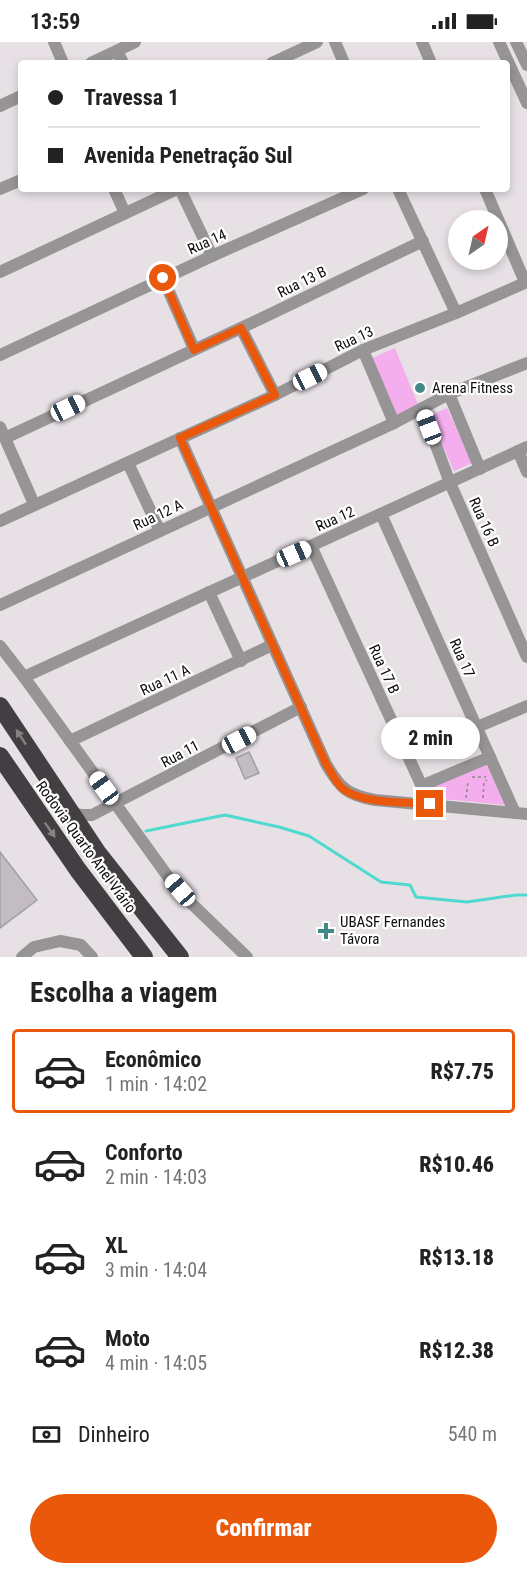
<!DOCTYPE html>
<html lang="pt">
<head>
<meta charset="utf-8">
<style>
	:root { --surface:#fff; --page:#f2f2f2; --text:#222; --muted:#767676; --line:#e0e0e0; --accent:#ea580c }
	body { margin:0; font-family:"Roboto Condensed",sans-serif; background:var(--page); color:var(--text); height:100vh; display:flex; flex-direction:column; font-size:22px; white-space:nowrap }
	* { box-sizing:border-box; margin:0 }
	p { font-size:20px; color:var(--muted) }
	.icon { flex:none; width:33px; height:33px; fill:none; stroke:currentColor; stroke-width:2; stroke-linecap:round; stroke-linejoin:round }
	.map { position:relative; height:915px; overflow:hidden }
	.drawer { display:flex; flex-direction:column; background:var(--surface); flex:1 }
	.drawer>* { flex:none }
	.guide { position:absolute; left:18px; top:18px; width:492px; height:132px; border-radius:6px; box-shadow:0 3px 9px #0003; display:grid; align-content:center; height:132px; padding:0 30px; background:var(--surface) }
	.needle { width:39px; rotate:34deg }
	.fabs { position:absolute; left:448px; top:168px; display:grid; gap:12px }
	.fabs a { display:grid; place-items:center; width:60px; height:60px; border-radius:50%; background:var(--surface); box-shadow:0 3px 9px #0003; font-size:30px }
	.end { position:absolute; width:27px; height:27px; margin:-14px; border:8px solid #ea580c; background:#fff; box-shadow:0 0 0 3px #fff }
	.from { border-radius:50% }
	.bubble { position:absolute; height:42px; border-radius:21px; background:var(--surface); box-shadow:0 3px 9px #0003; font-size:20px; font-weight:800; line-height:42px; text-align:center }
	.car { position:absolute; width:18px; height:36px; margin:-18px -9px; border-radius:8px; box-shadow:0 0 4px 2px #0007; background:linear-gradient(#fff 24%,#345 0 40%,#fff 0 76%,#345 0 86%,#fff 0) }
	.guide b { display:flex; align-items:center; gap:21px; height:57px; font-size:22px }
	.guide b+b { border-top:2px solid var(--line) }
	.guide i { width:15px; height:15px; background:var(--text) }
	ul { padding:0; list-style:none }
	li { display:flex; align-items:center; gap:18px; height:84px; margin:0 12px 9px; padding:0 18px; border:3px solid transparent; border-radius:6px }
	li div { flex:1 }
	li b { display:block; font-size:22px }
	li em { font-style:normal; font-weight:800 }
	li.on { border-color:var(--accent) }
	li>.icon { width:54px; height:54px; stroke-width:1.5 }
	h2 { padding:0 30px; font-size:27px; line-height:72px }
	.pay { display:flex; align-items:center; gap:15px; height:66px; padding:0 30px; font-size:22px }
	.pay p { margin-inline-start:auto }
	.action { display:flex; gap:12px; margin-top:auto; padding:12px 30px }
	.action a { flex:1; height:69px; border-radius:36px; background:var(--accent); color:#fff; font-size:24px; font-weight:800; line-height:69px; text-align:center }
	.status { display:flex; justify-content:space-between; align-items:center; height:42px; padding:0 30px; background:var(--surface); direction:ltr }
	.status svg { height:16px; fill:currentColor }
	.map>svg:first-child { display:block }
</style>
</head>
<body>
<div class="status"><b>13:59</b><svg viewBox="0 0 49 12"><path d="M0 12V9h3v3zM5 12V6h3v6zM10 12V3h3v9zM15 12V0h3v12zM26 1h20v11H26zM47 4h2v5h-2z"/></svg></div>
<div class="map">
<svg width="527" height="915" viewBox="0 0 527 915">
	<rect width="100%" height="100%" fill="#e7e1e6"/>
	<g fill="#f4aeee">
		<path d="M395 306 419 365 396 376 370 317Z"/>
		<path d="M447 366 472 421 454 429 429 374Z"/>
		<path d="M485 720 505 763 432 756 429 746Z"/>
	</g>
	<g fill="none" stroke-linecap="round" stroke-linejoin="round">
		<path stroke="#50d9cf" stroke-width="3" d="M146 789 225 773 279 785 309 794 381 840 410 843 416 855 467 860 516 853H527"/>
	</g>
	<g fill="#c3bdc2" stroke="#a39ea3" stroke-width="1.5">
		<path d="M249 710 259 731 245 737 236 716Z"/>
		<path d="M0 810 37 858 0 886Z"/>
	</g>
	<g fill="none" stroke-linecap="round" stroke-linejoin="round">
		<g stroke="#8d888c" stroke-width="1.5" stroke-dasharray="3 3" stroke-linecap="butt">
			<path d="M472 735H486"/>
			<path d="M466 756 468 739"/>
			<path d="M483 756 484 740 487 738"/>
		</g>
		<g stroke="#979496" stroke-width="12">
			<path d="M54 0 63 21"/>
			<path d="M335 0 344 21"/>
			<path d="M422 0 431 21"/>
			<path d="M499 0 527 61"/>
			<path d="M516 0 527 23"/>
			<path d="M117 9 123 21"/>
			<path d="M91 21 135 0"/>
			<path d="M272 21 317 0"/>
			<path d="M0 64 21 54"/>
			<path d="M0 147 21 138"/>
			<path d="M114 147 125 171"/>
			<path d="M180 147 212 214"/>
			<path d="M398 147 456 271"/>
			<path d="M485 147 525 240"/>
			<path d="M0 230 177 147"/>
			<path d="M163 236 194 307"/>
			<path d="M241 286 275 353"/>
			<path d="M363 308 394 381"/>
			<path d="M0 313 212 214 363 147"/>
			<path d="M449 352 480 427"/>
			<path d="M422 366 450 441 527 615"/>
			<path d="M0 385 34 462"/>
			<path d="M5 396 241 286 423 199"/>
			<path d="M180 396 326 722C340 746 347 753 375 758L527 772"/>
			<path d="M518 409 527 430"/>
			<path d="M128 421 160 489"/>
			<path d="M381 472 515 771"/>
			<path d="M0 479 275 353 363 308 456 271 527 240"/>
			<path d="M311 504 430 762"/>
			<path d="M209 550 241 619"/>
			<path d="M0 563 394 381 449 352 527 321"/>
			<path d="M0 604 24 635 169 836 191 861 247 915"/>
			<path d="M24 635 527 405"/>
			<path d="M477 685 527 664"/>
			<path d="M70 699 272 603"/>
			<path d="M421 744 490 715"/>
			<path d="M71 771 81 773H92L301 665"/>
			<path d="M22 915 34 905 60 899 81 903 92 915"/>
		</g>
		<g stroke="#433e42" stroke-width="18">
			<path d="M0 664 97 810 180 915"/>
			<path d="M0 714 78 828 144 915"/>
		</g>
	</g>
	<defs><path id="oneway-solid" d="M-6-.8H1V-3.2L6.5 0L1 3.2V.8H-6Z" transform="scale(1.5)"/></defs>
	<g fill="#858284">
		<use href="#oneway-solid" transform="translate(21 695) rotate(-123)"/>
		<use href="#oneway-solid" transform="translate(50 788) rotate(55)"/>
	</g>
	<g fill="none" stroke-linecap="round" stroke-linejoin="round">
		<path stroke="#ea580c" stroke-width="8" d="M163 236 194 308 241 286 275 353 180 396 326 722C331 730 335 739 342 746 360 762 406 760 430 762"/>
	</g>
	<g fill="#428983" stroke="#fff" stroke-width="2">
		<circle cx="420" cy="346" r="6"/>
		<path d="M323 880h6v6h6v6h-6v6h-6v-6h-6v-6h6z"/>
	</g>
	<g text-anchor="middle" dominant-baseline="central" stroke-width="4.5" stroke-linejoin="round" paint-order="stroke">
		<g font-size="15" fill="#0f0d0f" stroke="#fff">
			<text transform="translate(207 200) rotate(-24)">Rua 14</text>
			<text transform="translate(302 240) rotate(-26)">Rua 13 B</text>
			<text transform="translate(354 297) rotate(-25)">Rua 13</text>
			<text transform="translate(158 473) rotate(-25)">Rua 12 A</text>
			<text transform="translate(335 477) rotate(-24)">Rua 12</text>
			<text transform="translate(484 480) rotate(66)">Rua 16 B</text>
			<text transform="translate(462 616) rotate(66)">Rua 17</text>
			<text transform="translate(384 627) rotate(65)">Rua 17 B</text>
			<text transform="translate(165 638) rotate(-25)">Rua 11 A</text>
			<text transform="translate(180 712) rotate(-28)">Rua 11</text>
			<text transform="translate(86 805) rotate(54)">Rodovia Quarto Anel Viário</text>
		</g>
		<g font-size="15" fill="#0f0d0f" stroke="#fff" text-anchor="start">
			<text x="432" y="346">Arena Fitness</text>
			<text x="340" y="880">UBASF Fernandes<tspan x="340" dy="17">Távora</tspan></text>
		</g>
	</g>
</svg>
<div class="fabs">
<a><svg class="needle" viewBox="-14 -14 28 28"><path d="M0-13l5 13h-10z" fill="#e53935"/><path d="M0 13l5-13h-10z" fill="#767676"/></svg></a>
</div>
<i class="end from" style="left:163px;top:236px"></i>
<i class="end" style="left:430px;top:762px"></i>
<div class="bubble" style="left:381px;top:675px;width:99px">2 min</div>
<i class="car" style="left:310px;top:335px;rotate:63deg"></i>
<i class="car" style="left:68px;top:366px;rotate:65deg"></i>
<i class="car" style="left:429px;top:385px;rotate:339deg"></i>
<i class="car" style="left:294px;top:512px;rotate:66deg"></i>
<i class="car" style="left:239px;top:698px;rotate:62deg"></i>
<i class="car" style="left:104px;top:746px;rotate:324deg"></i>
<i class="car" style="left:180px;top:848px;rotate:319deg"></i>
<div class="guide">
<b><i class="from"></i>Travessa 1</b>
<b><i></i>Avenida Penetração Sul</b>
</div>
</div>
<section class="drawer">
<h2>Escolha a viagem</h2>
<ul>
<li class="on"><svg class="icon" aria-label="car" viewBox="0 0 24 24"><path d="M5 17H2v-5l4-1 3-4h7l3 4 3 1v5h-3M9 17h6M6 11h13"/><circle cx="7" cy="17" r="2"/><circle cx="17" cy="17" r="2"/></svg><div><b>Econômico</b><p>1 min · 14:02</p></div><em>R$7.75</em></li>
<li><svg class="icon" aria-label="car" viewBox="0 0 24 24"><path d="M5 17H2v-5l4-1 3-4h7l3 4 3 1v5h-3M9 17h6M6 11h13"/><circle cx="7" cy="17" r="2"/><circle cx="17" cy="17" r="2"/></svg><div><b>Conforto</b><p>2 min · 14:03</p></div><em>R$10.46</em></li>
<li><svg class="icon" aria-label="car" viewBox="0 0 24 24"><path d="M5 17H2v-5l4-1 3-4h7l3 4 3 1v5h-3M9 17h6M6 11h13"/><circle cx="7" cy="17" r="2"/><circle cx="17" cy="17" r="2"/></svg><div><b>XL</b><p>3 min · 14:04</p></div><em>R$13.18</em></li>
<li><svg class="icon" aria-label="car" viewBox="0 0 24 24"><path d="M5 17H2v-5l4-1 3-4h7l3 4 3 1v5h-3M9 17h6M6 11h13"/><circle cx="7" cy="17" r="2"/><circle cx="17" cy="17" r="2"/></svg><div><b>Moto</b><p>4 min · 14:05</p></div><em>R$12.38</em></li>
</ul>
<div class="pay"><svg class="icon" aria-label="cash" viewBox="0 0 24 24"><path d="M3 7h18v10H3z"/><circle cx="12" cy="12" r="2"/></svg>Dinheiro<p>540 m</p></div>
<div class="action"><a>Confirmar</a></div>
</section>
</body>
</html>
